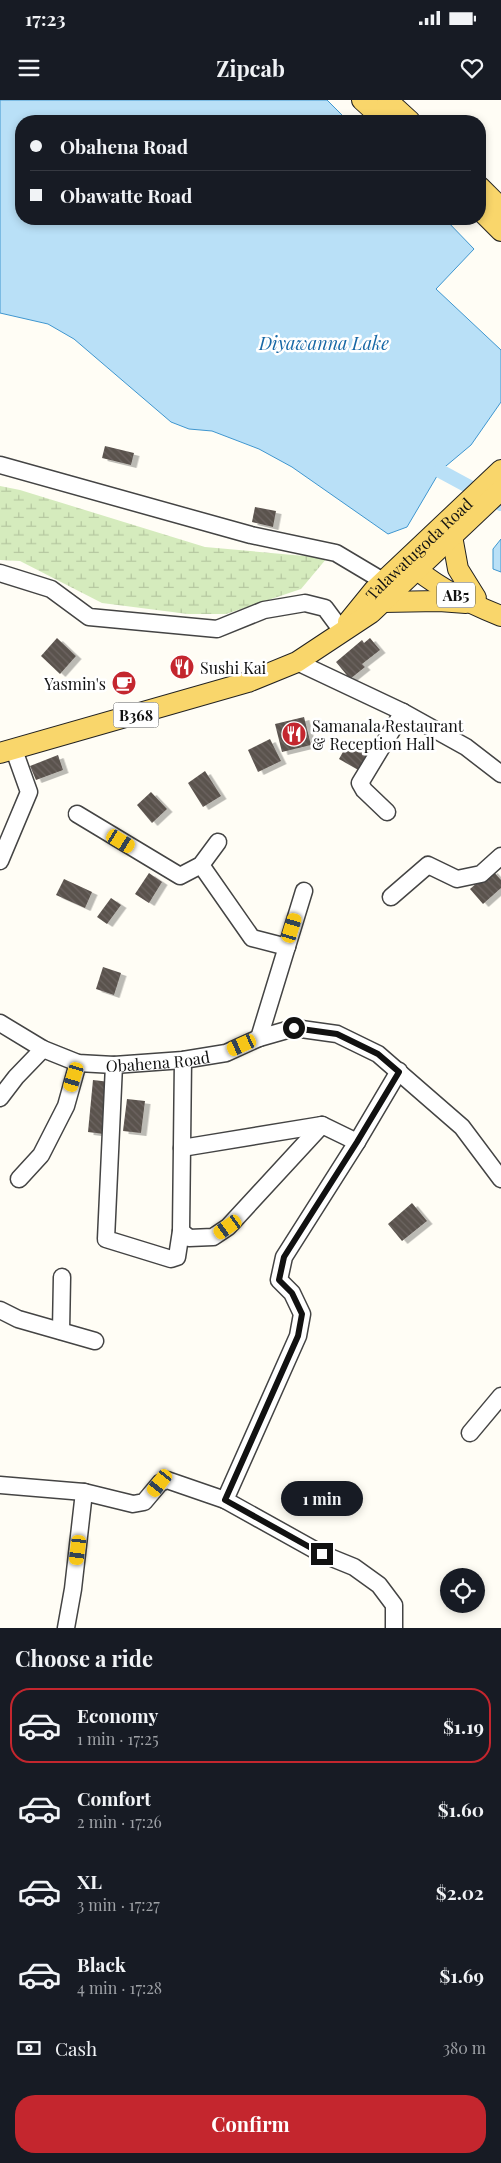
<!DOCTYPE html>
<html lang="en">
<head>
<meta charset="utf-8">
<style>
	:root { --surface:#171b24; --page:#20242c; --text:#f1f3f6; --muted:#9ea1a6; --line:#363941; --accent:#c4262e }
	body { margin:0; font-family:"Playfair Display",serif; background:var(--page); color:var(--text); height:100vh; display:flex; flex-direction:column; font-size:19px; white-space:nowrap }
	* { box-sizing:border-box; margin:0 }
	p { font-size:16px; color:var(--muted) }
	.icon { flex:none; width:28px; height:28px; fill:none; stroke:currentColor; stroke-width:2; stroke-linecap:round; stroke-linejoin:round }
	.map { position:relative; height:1528px; overflow:hidden }
	.side { display:flex; flex-direction:column; background:var(--surface); flex:1 }
	.side>* { flex:none }
	.guide { position:absolute; left:15px; top:15px; width:471px; height:110px; border-radius:20px; box-shadow:0 2px 8px #0003; display:grid; align-content:center; height:110px; padding:0 15px; background:var(--surface) }
	.fabs { position:absolute; left:440px; top:1468px; display:grid; gap:10px }
	.fabs a { display:grid; place-items:center; width:45px; height:45px; border-radius:50%; background:var(--surface); box-shadow:0 2px 8px #0003; font-size:25px }
	.end { position:absolute; width:22px; height:22px; margin:-11px; border:6px solid #111; background:#fff; box-shadow:0 0 0 2px #fff }
	.from { border-radius:50% }
	.bubble { position:absolute; height:35px; border-radius:18px; background:var(--surface); box-shadow:0 2px 8px #0003; font-size:16px; font-weight:700; line-height:35px; text-align:center }
	.car { position:absolute; width:15px; height:30px; margin:-15px -8px; border-radius:6px; box-shadow:0 0 4px 1px #0007; background:linear-gradient(#f5c518 24%,#345 0 40%,#f5c518 0 76%,#345 0 86%,#f5c518 0) }
	.guide b { display:flex; align-items:center; gap:18px; height:48px; font-size:19px }
	.guide b+b { border-top:1px solid var(--line) }
	.guide i { width:12px; height:12px; background:var(--text) }
	ul { padding:0; list-style:none }
	li { display:flex; align-items:center; gap:15px; height:75px; margin:0 10px 8px; padding:0 5px; border:2px solid transparent; border-radius:20px }
	li div { flex:1 }
	li b { display:block; font-size:19px }
	li em { font-style:normal; font-weight:700 }
	li.selected { border-color:var(--accent) }
	li>.icon { width:45px; height:45px; stroke-width:1.5 }
	h2 { padding:0 15px; font-size:22px; line-height:60px }
	.pay { display:flex; align-items:center; gap:12px; height:55px; padding:0 15px; font-size:19px }
	.pay p { margin-inline-start:auto }
	.action { display:flex; gap:10px; margin-top:auto; padding:10px 15px }
	.action a { flex:1; height:58px; border-radius:20px; background:var(--accent); color:#fff; font-size:20px; font-weight:700; line-height:58px; text-align:center }
	.status { display:flex; justify-content:space-between; align-items:center; height:35px; padding:0 25px; background:var(--surface); direction:ltr }
	.status svg { height:14px; fill:currentColor }
	header { display:flex; justify-content:space-between; align-items:center; height:65px; padding:0 15px; background:var(--surface); font-size:22px; font-weight:700 }
	.map>svg:first-child { display:block }
</style>
</head>
<body>
<div class="status"><b>17:23</b><svg viewBox="0 0 49 12"><path d="M0 12V9h3v3zM5 12V6h3v6zM10 12V3h3v9zM15 12V0h3v12zM26 1h20v11H26zM47 4h2v5h-2z"/></svg></div>
<header><svg class="icon" aria-label="menu" viewBox="0 0 24 24"><path d="M4 6h16M4 12h16M4 18h16"/></svg>Zipcab<svg class="icon" aria-label="heart" viewBox="0 0 24 24"><path d="M12 20l-8-8c-3-5 5-10 8-4 3-6 11-1 8 4z"/></svg></header>
<div class="map">
<svg width="501" height="1528" viewBox="0 0 501 1528">
	<defs>
		<pattern id="wetland-marsh" width="20" height="14" patternUnits="userSpaceOnUse" patternTransform="scale(1.25)"><rect width="20" height="14" fill="#d5ebbd"/><path d="M1 5h8M5 5V1M11 12h8M15 12V8" fill="none" stroke="#b6c8a1"/></pattern>
		<pattern id="building-back-hatch" width="6" height="6" patternUnits="userSpaceOnUse" patternTransform="scale(1.25)"><rect width="6" height="6" fill="#5a524d"/><path d="M-1 5l2 2M0 0l6 6M5-1l2 2" fill="none" stroke="#6d6662"/></pattern>
		<filter id="shadow"><feDropShadow dx="5.5" dy="3" stdDeviation="0" flood-color="#0004"/></filter>
	</defs>
	<rect width="100%" height="100%" fill="#fffdf5"/>
	<path fill="url(#wetland-marsh)" d="M0 386 20 390 205 447 327 458 301 489 226 514H188L102 503 20 461 0 460Z"/>
	<g fill="#b9e0f7" stroke="#3f96cf">
		<path d="M0 0H327L348 21H21V119H445L474 149 436 189 501 250V302L471 345 440 371 407 427 388 434 292 367 259 349 212 331 189 329 171 322 74 239 48 224 0 213Z"/>
		<path d="M501 439V472L493 469V449Z"/>
	</g>
	<g fill="none" stroke-linecap="round" stroke-linejoin="round">
		<path stroke="#b9e0f7" stroke-width="14" d="M440 371 501 404"/>
	</g>
	<g fill="url(#building-back-hatch)" filter="url(#shadow)">
		<path d="M105 346 134 353 131 365 102 358Z"/>
		<path d="M255 407 276 411 273 427 252 422Z"/>
		<path d="M57 538 76 556 60 574 41 556Z"/>
		<path d="M370 538 380 550 362 564 365 567 350 579 336 562 362 540 364 543Z"/>
		<path d="M304 617 311 645 282 652 275 624Z"/>
		<path d="M270 639 281 661 258 672 248 650Z"/>
		<path d="M348 643 371 657 362 672 339 659Z"/>
		<path d="M58 655 63 670 36 680 30 666Z"/>
		<path d="M205 671 221 696 203 707 188 683Z"/>
		<path d="M151 692 167 709 152 723 137 705Z"/>
		<path d="M492 770 501 780V788L483 804 470 789Z"/>
		<path d="M149 773 162 782 149 803 135 794Z"/>
		<path d="M64 779 92 792 85 808 56 795Z"/>
		<path d="M111 798 121 805 107 824 97 817Z"/>
		<path d="M103 867 121 873 114 895 96 889Z"/>
		<path d="M93 980 110 982 104 1034 88 1032Z"/>
		<path d="M127 999 145 1001 141 1033 123 1031Z"/>
		<path d="M412 1103 427 1121 402 1141 388 1124Z"/>
	</g>
	<g fill="none" stroke-linecap="round" stroke-linejoin="round">
		<defs>
			<g id="minor">
				<path d="M0 365 251 435 336 453 383 481"/>
				<path d="M0 473 51 489 89 517 217 529 264 510 305 503 325 508 342 531"/>
				<path d="M297 562 403 612 466 647 501 674"/>
				<path d="M387 712 364 690 360 683 403 612"/>
				<path d="M77 714 180 776 201 765 218 742"/>
				<path d="M0 761 29 692 14 650"/>
				<path d="M201 765 252 838 287 847"/>
				<path d="M391 797 428 765 457 779 481 774 501 756"/>
				<path id="s1" d="M0 923 43 949 78 963 114 965 183 960 226 953 259 938 294 928 337 934 378 954 462 1027 501 1079"/>
				<path d="M259 938 304 791"/>
				<path d="M183 960 181 1131 189 1138 213 1137 228 1127 322 1025"/>
				<path d="M114 965 106 1139 171 1159 177 1157 181 1131"/>
				<path d="M0 998 16 977 43 949"/>
				<path d="M182 1048 322 1025 357 1042"/>
				<path d="M19 1079 41 1055 66 1006 78 963"/>
				<path d="M0 1210 18 1219 95 1241"/>
				<path d="M61 1231 62 1177"/>
				<path d="M470 1333 501 1296"/>
				<path d="M0 1385 84 1392 133 1404 144 1402 160 1383 167 1380 225 1400 322 1454 354 1467 379 1485 394 1505V1528"/>
				<path d="M225 1400 298 1236 302 1214 292 1193 279 1180 284 1157 357 1042 399 971"/>
				<path d="M66 1528 73 1489 84 1392"/>
			</g>
			<g id="major">
				<path d="M362 0 385 21"/>
				<path d="M387 0 410 21"/>
				<path d="M480 87 501 108"/>
				<path d="M480 110 501 131"/>
				<path d="M452 436 458 469 476 498"/>
				<path d="M408 462C434 486 468 503 501 516"/>
				<path d="M383 502 439 501 466 503"/>
				<path id="s2" d="M348 522 374 490 501 370"/>
				<path d="M0 653 248 582 297 562 371 513 501 390"/>
			</g>
		</defs>
		<use href="#minor" stroke="#444" stroke-width="19"/>
		<use href="#major" stroke="#222" stroke-width="22"/>
		<use href="#minor" stroke="#fff" stroke-width="16"/>
		<use href="#major" stroke="#f9d66b" stroke-width="20"/>
	</g>
	<g fill="none" stroke-linecap="round" stroke-linejoin="round">
		<path stroke="#111" stroke-width="6" d="M294 928 337 934 378 954 399 972 357 1042 284 1157 279 1180 292 1193 302 1214 298 1236 225 1400 322 1454"/>
	</g>
	<defs>
		<symbol id="restaurant-disc" viewBox="-11 -11 22 22"><circle r="9.5" fill="#c4262e" stroke="#fff"/><path d="M-5-6h1v4h1v-4h1v4h1v-4h1v5L-1.5 .5V6h-2V.5L-5-1ZM5-6V6H3V1.5H1.5Q1.5-4 5-6Z" fill="#fff"/></symbol>
		<symbol id="cafe-disc" viewBox="-11 -11 22 22"><circle r="9.5" fill="#c4262e" stroke="#fff"/><path d="M-5.5-4.5H6V0H3Q3 3.5 0 3.5H-2.5Q-5.5 3.5-5.5 0ZM3-3.2v2h1.7v-2ZM-6 4.5H4V6H-6Z" fill="#fff"/></symbol>
	</defs>
	<g fill-rule="evenodd">
		<use href="#restaurant-disc" x="168" y="553" width="28" height="28"/>
		<use href="#cafe-disc" x="110" y="569" width="28" height="28"/>
		<use href="#restaurant-disc" x="280" y="620" width="28" height="28"/>
	</g>
	<g text-anchor="middle" dominant-baseline="central" stroke-width="5" stroke-linejoin="round" paint-order="stroke">
		<g fill="#fff" stroke="#585858" stroke-width="1">
			<rect x="437" y="482.5" width="38" height="25" rx="4"/>
			<rect x="113.5" y="602.5" width="45" height="25" rx="4"/>
		</g>
		<g font-size="15" font-weight="bold" fill="#111">
			<text x="456" y="495">AB5</text>
			<text x="136" y="615">B368</text>
		</g>
		<g font-size="16" fill="#111" stroke="#fff">
			<text stroke="none"><textPath href="#s2" startOffset="102">Talawatugoda Road</textPath></text>
			<text stroke="none"><textPath href="#s1" startOffset="168">Obahena Road</textPath></text>
		</g>
		<g font-size="16" fill="#111" stroke="#fff" text-anchor="start">
			<text x="200" y="567">Sushi Kai</text>
			<text x="106" y="583" text-anchor="end">Yasmin's</text>
			<text x="312" y="625">Samanala Restaurant<tspan x="312" dy="18">&amp; Reception Hall</tspan></text>
		</g>
		<g font-size="18" font-style="italic" fill="#1768a6" stroke="#fff">
			<text x="324" y="243">Diyawanna Lake</text>
		</g>
	</g>
</svg>
<div class="fabs">
<a><svg class="icon" aria-label="locate" viewBox="0 0 24 24"><circle cx="12" cy="12" r="6"/><path d="M12 2v4M12 18v4M2 12h4M18 12h4"/></svg></a>
</div>
<i class="end from" style="left:294px;top:928px"></i>
<i class="end" style="left:322px;top:1454px"></i>
<div class="bubble" style="left:281px;top:1381px;width:82px">1 min</div>
<i class="car" style="left:121px;top:741px;rotate:121deg"></i>
<i class="car" style="left:292px;top:828px;rotate:17deg"></i>
<i class="car" style="left:242px;top:945px;rotate:246deg"></i>
<i class="car" style="left:74px;top:977px;rotate:197deg"></i>
<i class="car" style="left:228px;top:1127px;rotate:235deg"></i>
<i class="car" style="left:160px;top:1383px;rotate:218deg"></i>
<i class="car" style="left:78px;top:1450px;rotate:187deg"></i>
<div class="guide">
<b><i class="from"></i>Obahena Road</b>
<b><i></i>Obawatte Road</b>
</div>
</div>
<section class="side">
<h2>Choose a ride</h2>
<ul>
<li class="selected"><svg class="icon" aria-label="car" viewBox="0 0 24 24"><path d="M5 17H2v-5l4-1 3-4h7l3 4 3 1v5h-3M9 17h6M6 11h13"/><circle cx="7" cy="17" r="2"/><circle cx="17" cy="17" r="2"/></svg><div><b>Economy</b><p>1 min · 17:25</p></div><em>$1.19</em></li>
<li><svg class="icon" aria-label="car" viewBox="0 0 24 24"><path d="M5 17H2v-5l4-1 3-4h7l3 4 3 1v5h-3M9 17h6M6 11h13"/><circle cx="7" cy="17" r="2"/><circle cx="17" cy="17" r="2"/></svg><div><b>Comfort</b><p>2 min · 17:26</p></div><em>$1.60</em></li>
<li><svg class="icon" aria-label="car" viewBox="0 0 24 24"><path d="M5 17H2v-5l4-1 3-4h7l3 4 3 1v5h-3M9 17h6M6 11h13"/><circle cx="7" cy="17" r="2"/><circle cx="17" cy="17" r="2"/></svg><div><b>XL</b><p>3 min · 17:27</p></div><em>$2.02</em></li>
<li><svg class="icon" aria-label="car" viewBox="0 0 24 24"><path d="M5 17H2v-5l4-1 3-4h7l3 4 3 1v5h-3M9 17h6M6 11h13"/><circle cx="7" cy="17" r="2"/><circle cx="17" cy="17" r="2"/></svg><div><b>Black</b><p>4 min · 17:28</p></div><em>$1.69</em></li>
</ul>
<div class="pay"><svg class="icon" aria-label="cash" viewBox="0 0 24 24"><path d="M3 7h18v10H3z"/><circle cx="12" cy="12" r="2"/></svg>Cash<p>380 m</p></div>
<div class="action"><a>Confirm</a></div>
</section>
</body>
</html>
